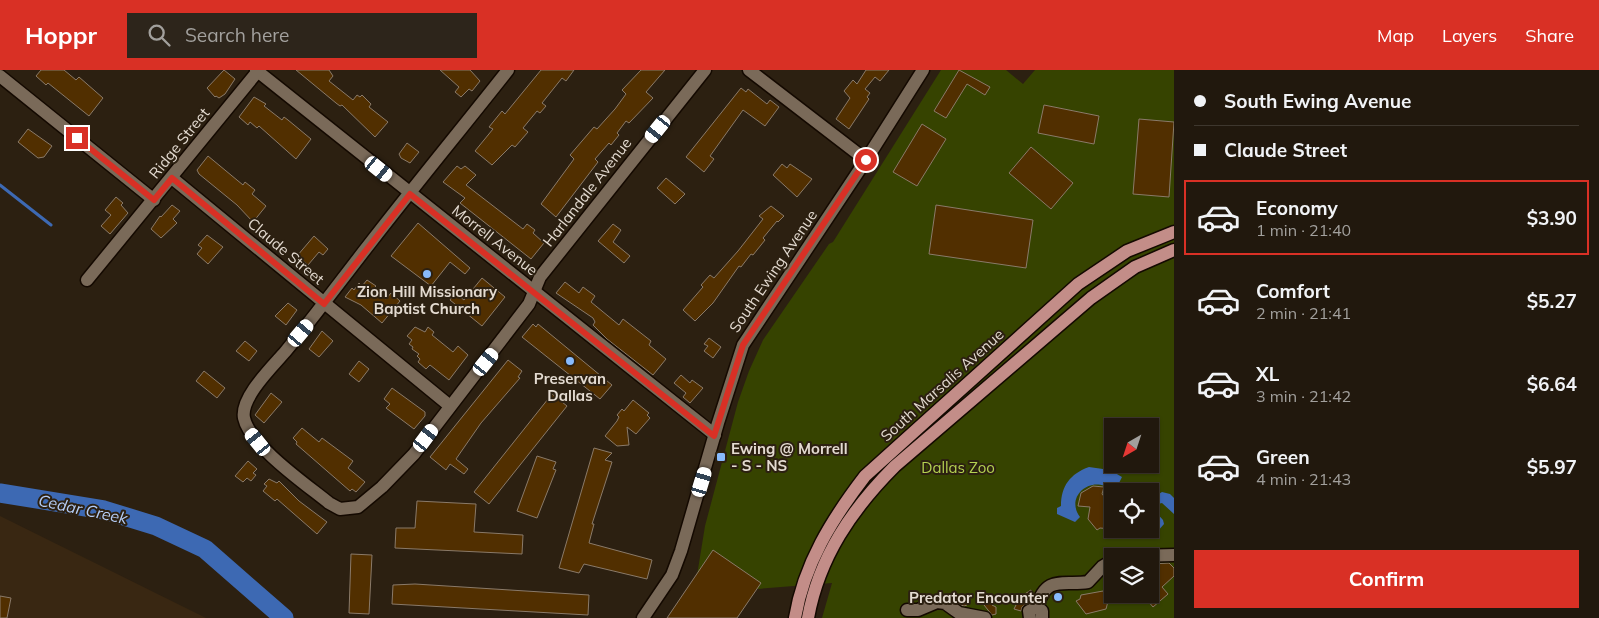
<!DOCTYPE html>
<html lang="en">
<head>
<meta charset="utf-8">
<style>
	:root { --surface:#21180d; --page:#2d251b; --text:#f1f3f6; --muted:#a2a09d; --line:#3e372e; --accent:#d93025 }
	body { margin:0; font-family:Mulish,sans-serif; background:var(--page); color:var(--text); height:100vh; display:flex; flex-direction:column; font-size:19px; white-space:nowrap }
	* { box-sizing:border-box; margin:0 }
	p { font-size:16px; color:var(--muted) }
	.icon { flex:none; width:28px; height:28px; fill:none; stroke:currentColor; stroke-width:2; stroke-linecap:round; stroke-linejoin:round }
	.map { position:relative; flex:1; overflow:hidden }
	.panel { display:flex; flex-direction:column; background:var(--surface); width:425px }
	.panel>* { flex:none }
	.hud { display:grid; align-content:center; height:110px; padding:0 20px; background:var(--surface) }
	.needle { width:32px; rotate:219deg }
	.fabs { position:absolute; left:1104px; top:348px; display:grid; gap:10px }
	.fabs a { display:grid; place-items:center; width:55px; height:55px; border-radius:0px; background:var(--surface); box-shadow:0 1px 4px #0004,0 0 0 1px var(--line); font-size:25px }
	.end { position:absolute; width:22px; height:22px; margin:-11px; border:6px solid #d93025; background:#fff; box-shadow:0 0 0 2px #fff }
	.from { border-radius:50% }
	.car { position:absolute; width:15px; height:30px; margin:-15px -8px; border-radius:6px; box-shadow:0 0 4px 1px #0007; background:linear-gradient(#fff 24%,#345 0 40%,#fff 0 76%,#345 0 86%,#fff 0) }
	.hud b { display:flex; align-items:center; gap:18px; height:48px; font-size:19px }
	.hud b+b { border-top:1px solid var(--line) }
	.hud i { width:12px; height:12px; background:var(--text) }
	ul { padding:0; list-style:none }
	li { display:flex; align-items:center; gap:15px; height:75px; margin:0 10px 8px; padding:0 10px; border:2px solid transparent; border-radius:0px }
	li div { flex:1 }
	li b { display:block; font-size:19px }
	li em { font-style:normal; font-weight:700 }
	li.on { border-color:var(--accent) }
	li>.icon { width:45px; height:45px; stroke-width:1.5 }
	.button { display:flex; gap:10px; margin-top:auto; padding:10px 20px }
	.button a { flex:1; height:58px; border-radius:0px; background:var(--accent); color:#fff; font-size:20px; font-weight:700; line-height:58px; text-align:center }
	header { display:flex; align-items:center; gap:30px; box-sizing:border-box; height:70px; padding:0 25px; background:var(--accent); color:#fff }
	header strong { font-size:24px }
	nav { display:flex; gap:28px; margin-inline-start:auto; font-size:18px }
	.search { width:350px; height:45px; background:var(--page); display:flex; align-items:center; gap:12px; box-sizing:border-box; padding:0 18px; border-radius:0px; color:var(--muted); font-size:19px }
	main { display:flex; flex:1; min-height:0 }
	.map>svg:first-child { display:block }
</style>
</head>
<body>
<header>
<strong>Hoppr</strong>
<div class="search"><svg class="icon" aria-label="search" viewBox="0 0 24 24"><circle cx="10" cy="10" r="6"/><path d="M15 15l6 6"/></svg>Search here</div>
<nav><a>Map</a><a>Layers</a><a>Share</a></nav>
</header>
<main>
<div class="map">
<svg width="1174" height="548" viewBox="0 0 1174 548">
	<rect width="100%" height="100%" fill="#2c2011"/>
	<path fill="#392712" d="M0 446 206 548H0Z"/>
	<path fill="#364300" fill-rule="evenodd" d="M941 0H1006L1023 14 1035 0H1174V548H822L832 513 694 524 705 456 738 332 749 301 763 270 829 174 833 172ZM1112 356H1150V394H1112ZM1112 421H1150V459H1112ZM1112 486H1150V524H1112Z"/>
	<g fill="#3d69b3">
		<path d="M1089 397 1110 400 1122 407 1116 419 1112 421C1093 403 1064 426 1080 447L1075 452 1057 444V438L1061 436C1061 416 1070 404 1089 397Z"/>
		<path d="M1162 422 1170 424 1174 428V444L1162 433 1158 434 1154 440 1163 450 1164 454 1157 462 1147 463 1139 459H1150L1152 428Z"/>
	</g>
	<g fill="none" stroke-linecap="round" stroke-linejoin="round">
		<path stroke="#3d69b3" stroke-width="3" d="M0 115 51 155"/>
		<path stroke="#3d69b3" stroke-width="19" d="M0 423 104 440 156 456 205 479 284 548"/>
	</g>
	<g fill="#512f00" stroke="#8a7a69">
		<path d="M41 0H64L76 10 79 7 103 28 89 46 48 13 46 15 36 6Z"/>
		<path d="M224 0 235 9 225 24 219 28 216 26 215 27 207 18Z"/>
		<path d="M296 0H329L333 6 329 11 353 30 357 25 360 27 362 25 371 34 369 37 388 52 375 67 342 35 340 36 336 33Z"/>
		<path d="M440 0H470L480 11 472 21 469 19 461 27 455 22 459 17Z"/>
		<path d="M541 0H574L566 11 562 8 542 33 546 36 540 43 537 41 523 58 528 62 515 77 512 75 492 95 475 81 493 59 489 57 502 41 505 44Z"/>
		<path d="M641 0H665L646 22 653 28 629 53 626 51 617 63 619 65 611 75 609 73 595 89 598 92 556 147 541 134 574 89 570 85 594 57 597 59 615 39 626 24 622 20Z"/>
		<path d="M866 0H889L880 11 875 7 865 19 870 23 867 27 869 29 849 59 836 49 850 28 844 21 853 10 857 14Z"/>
		<path d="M959 0 990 17 985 25 967 14 946 48 934 41Z"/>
		<path d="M741 18 746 22 748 19 767 34 770 30 779 37 765 56 743 40 710 86 714 89 704 102 686 87Z"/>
		<path d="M254 27 266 34 264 36 282 50 284 47 288 50 311 69 296 89 259 56 257 58 250 52 248 55 239 47Z"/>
		<path d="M1044 35 1099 46 1094 74 1038 63Z"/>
		<path d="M1139 49 1174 52 1169 127 1133 124Z"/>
		<path d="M922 54 946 69 917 116 893 102Z"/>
		<path d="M28 59 52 76 44 87 38 88 18 72Z"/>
		<path d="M407 73 419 82 410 93 401 88 399 84Z"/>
		<path d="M1031 77 1073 113 1051 139 1009 103Z"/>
		<path d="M208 86 243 115 245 112 255 120 252 124 266 136 253 152 237 135 199 104 197 100Z"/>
		<path d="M782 94 787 98 790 94 812 109 797 127 773 105Z"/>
		<path d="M457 96 461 99 465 96 476 105 466 115 523 159 527 154 535 160 533 163 544 173 531 189 460 133 465 128 443 112Z"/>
		<path d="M666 108 685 124 675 134 657 118Z"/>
		<path d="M116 127 123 133 121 135 128 143 110 164 101 156 111 145 105 140Z"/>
		<path d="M172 135 180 141 173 149 177 153 161 168 151 159 160 146 161 147Z"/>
		<path d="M936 135 1033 150 1026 198 929 184Z"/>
		<path d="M771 136 784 146 778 152 777 151 763 168 765 170 753 185 751 184 741 197 739 196 713 233 695 251 683 240 703 217 701 215 710 205 714 208 738 181 763 149 759 146Z"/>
		<path d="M418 153 470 198 465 204 450 192 431 216 391 186Z"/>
		<path d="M613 154 621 160 613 172 630 186 624 193 598 171Z"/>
		<path d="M207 165 223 177 208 194 197 184 202 178 198 175Z"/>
		<path d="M314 166 328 179 323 185 319 182 308 195 297 186Z"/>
		<path d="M482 208 505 227 482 256 450 230 455 223 464 230Z"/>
		<path d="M367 210 376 216 373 219 386 229 391 223 400 231 382 253 361 235 345 227 352 218 354 220 359 213 362 216Z"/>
		<path d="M565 212 579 223 583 217 595 226 591 232 619 255 623 249 651 271 649 275 666 289 653 305 607 269 593 255 595 252 593 248 556 223Z"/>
		<path d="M288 233 297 240 286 255 275 246Z"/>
		<path d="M533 254 536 257 538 254 612 315 600 329 522 267Z"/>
		<path d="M415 257 425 262 428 257 434 262 432 265 453 282 458 276 468 285 449 310 430 295 426 299 418 292 420 289 417 286 419 284 412 279 413 277 409 274 412 270 407 266Z"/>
		<path d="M322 261 333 271 319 287 309 279Z"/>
		<path d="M709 268 721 277 713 288 704 281 708 276 704 274Z"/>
		<path d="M245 271 257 281 249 291 236 281Z"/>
		<path d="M508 290 522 301 518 307 520 308 481 353 456 389 468 399 464 404 450 394 446 400 430 387Z"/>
		<path d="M359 291 369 299 359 312 349 304Z"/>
		<path d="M204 301 225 318 217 328 196 311Z"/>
		<path d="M681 305 690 313 692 310 703 318 690 333 683 327 686 323 674 313Z"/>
		<path d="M392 318 425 342V346L414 359 386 338 390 334 384 329Z"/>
		<path d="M271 323 282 332 264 353 255 345Z"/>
		<path d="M552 324 567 336 489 434 474 422Z"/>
		<path d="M633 330 649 343 647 345 650 348 636 364 627 357 629 375 617 376 605 366 617 351 619 347 617 345 622 339 624 341Z"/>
		<path d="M302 358 319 372 322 368 353 391 348 398 365 412 356 422 352 419 350 421 296 374 297 372 293 368Z"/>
		<path d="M594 378 612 383 605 390 612 392 592 454H594L589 473 652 490 647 509 584 494 579 503 559 498Z"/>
		<path d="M537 386 556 392 553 399 556 400 537 448 517 441Z"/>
		<path d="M248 391 257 399 253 403 256 405 251 411 247 408 243 412 235 406Z"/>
		<path d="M269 409 277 413 279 411 299 431 327 452 317 464 277 429 275 431 263 421 267 416 264 414Z"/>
		<path d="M1093 416 1104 417 1102 424 1108 431H1112V459L1100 458 1097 460 1088 449 1090 437 1078 436 1081 423Z"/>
		<path d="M417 431 476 434 474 462 523 465 522 484 395 478 396 458H415Z"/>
		<path d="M713 480 761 513 737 548H667Z"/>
		<path d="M351 484 372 485 369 544 349 543Z"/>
		<path d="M1169 493 1174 498V506L1162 517 1168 524 1153 537 1142 524H1150V494Z"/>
		<path d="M415 514 589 525 588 545 392 534 393 515Z"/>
		<path d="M1031 520 1033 525 1030 531 1022 537 1021 541 1014 539 1020 527Z"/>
		<path d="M1103 521 1105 524H1110L1106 539 1086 544 1076 531 1080 529 1081 525Z"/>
		<path d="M0 526 11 528 7 548H0Z"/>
		<circle cx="964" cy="532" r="4"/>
		<path d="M985 529 991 530 992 535 996 537V544L992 545 984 535Z"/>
	</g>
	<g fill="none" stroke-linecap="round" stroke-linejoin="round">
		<defs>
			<g id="minor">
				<path d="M256 0 715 365"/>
				<path d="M508 0C463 57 416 114 371 172 342 209 315 246 285 282 272 297 240 328 244 348 250 376 307 415 329 433L340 439 358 437 382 417 414 384 529 234 540 207 705 0"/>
				<path d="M749 0 866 90"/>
				<path d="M0 6 154 130"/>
				<path d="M172 108 450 336"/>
				<path d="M87 210 258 1"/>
				<path d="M1137 486 1174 485"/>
				<path d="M1037 537C1046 504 1064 516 1088 512L1102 497 1112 491"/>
				<path d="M1037 537 1042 541V548"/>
				<path d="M907 540H918L937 532 945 533 959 543 985 548"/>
				<path d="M643 548 672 505 681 481 718 353 743 275 866 90 923 0"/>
				<path d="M1030 548 1029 541 1037 537"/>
			</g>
			<g id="major">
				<path d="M795 548C804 494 832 449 865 406L1078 214 1127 181 1174 162"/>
				<path d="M808 548C819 487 852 439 895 396L1091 228 1135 197 1174 180"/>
			</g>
		</defs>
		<use href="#minor" stroke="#140900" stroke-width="15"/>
		<use href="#major" stroke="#140900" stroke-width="15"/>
		<use href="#minor" stroke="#7a6a59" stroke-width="12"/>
		<use href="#major" stroke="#c38d88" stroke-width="12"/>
	</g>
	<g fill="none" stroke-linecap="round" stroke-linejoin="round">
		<path stroke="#d93025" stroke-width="6" d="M77 68 154 130 172 108 324 234 410 124 714 366 743 275 866 90"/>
	</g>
	<g fill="#88bbfc" stroke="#2c2011" stroke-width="2">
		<circle cx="427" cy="204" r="5"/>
		<circle cx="570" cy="291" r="5"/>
		<rect x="716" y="382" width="10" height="10" rx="2.5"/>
		<circle cx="1058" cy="527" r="5"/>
	</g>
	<g text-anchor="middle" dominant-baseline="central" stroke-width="4" stroke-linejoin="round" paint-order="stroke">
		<g font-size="15" fill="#e4dbd1" stroke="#2c2011">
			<text transform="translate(179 73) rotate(-51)">Ridge Street</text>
			<text transform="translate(587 122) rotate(-52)">Harlandale Avenue</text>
			<text transform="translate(495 170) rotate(38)">Morrell Avenue</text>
			<text transform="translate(286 181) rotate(40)">Claude Street</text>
			<text transform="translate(773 201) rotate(-56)">South Ewing Avenue</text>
			<text transform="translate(942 315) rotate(-42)">South Marsalis Avenue</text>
		</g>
		<g font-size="15" font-weight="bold" fill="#e4dbd1" stroke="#2c2011">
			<text x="427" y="221">Zion Hill Missionary<tspan x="427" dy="17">Baptist Church</tspan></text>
			<text x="570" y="308">Preservan<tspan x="570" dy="17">Dallas</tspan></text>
			<text x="731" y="378" text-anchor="start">Ewing @ Morrell<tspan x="731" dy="17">- S - NS</tspan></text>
			<text x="1048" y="527" text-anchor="end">Predator Encounter</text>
		</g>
		<g font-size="15" fill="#b4d151" stroke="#2c2011">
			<text x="958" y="397">Dallas Zoo</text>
		</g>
		<g font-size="16" font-style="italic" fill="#b5cdf6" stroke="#2c2011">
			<text transform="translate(83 439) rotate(12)">Cedar Creek</text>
		</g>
	</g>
</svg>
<div class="fabs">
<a><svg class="needle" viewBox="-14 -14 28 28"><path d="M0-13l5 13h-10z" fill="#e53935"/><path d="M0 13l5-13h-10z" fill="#a2a09d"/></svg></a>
<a><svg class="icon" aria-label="locate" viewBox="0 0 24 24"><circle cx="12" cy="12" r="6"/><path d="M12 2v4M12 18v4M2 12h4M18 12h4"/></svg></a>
<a><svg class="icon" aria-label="layers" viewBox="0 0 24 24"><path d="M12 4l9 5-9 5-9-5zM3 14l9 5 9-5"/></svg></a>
</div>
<i class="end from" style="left:866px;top:90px"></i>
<i class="end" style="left:77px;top:68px"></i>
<i class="car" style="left:658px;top:59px;rotate:219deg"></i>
<i class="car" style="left:379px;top:99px;rotate:129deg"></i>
<i class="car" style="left:301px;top:263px;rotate:40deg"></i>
<i class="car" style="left:486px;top:292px;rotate:39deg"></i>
<i class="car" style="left:426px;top:368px;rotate:37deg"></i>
<i class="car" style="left:258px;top:372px;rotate:321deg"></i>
<i class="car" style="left:702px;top:412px;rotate:17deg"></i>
</div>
<section class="panel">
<div class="hud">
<b><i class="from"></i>South Ewing Avenue</b>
<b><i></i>Claude Street</b>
</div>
<ul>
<li class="on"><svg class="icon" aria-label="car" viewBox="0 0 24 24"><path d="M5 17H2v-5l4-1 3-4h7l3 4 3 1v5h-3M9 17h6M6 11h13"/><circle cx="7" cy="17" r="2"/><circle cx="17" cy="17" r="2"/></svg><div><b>Economy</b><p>1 min · 21:40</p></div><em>$3.90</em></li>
<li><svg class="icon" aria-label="car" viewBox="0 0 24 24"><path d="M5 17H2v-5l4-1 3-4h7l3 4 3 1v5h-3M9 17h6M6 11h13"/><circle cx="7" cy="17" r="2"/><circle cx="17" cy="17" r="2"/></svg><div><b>Comfort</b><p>2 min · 21:41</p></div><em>$5.27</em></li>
<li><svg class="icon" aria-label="car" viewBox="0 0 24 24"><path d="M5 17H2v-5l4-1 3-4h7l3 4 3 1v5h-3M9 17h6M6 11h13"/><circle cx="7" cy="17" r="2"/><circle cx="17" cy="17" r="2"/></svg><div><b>XL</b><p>3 min · 21:42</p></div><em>$6.64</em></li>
<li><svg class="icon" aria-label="car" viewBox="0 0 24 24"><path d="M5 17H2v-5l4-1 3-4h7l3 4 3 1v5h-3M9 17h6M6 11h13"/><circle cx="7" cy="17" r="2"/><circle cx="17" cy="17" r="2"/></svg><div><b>Green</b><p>4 min · 21:43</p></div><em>$5.97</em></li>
</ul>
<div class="button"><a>Confirm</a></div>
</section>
</main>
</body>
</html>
